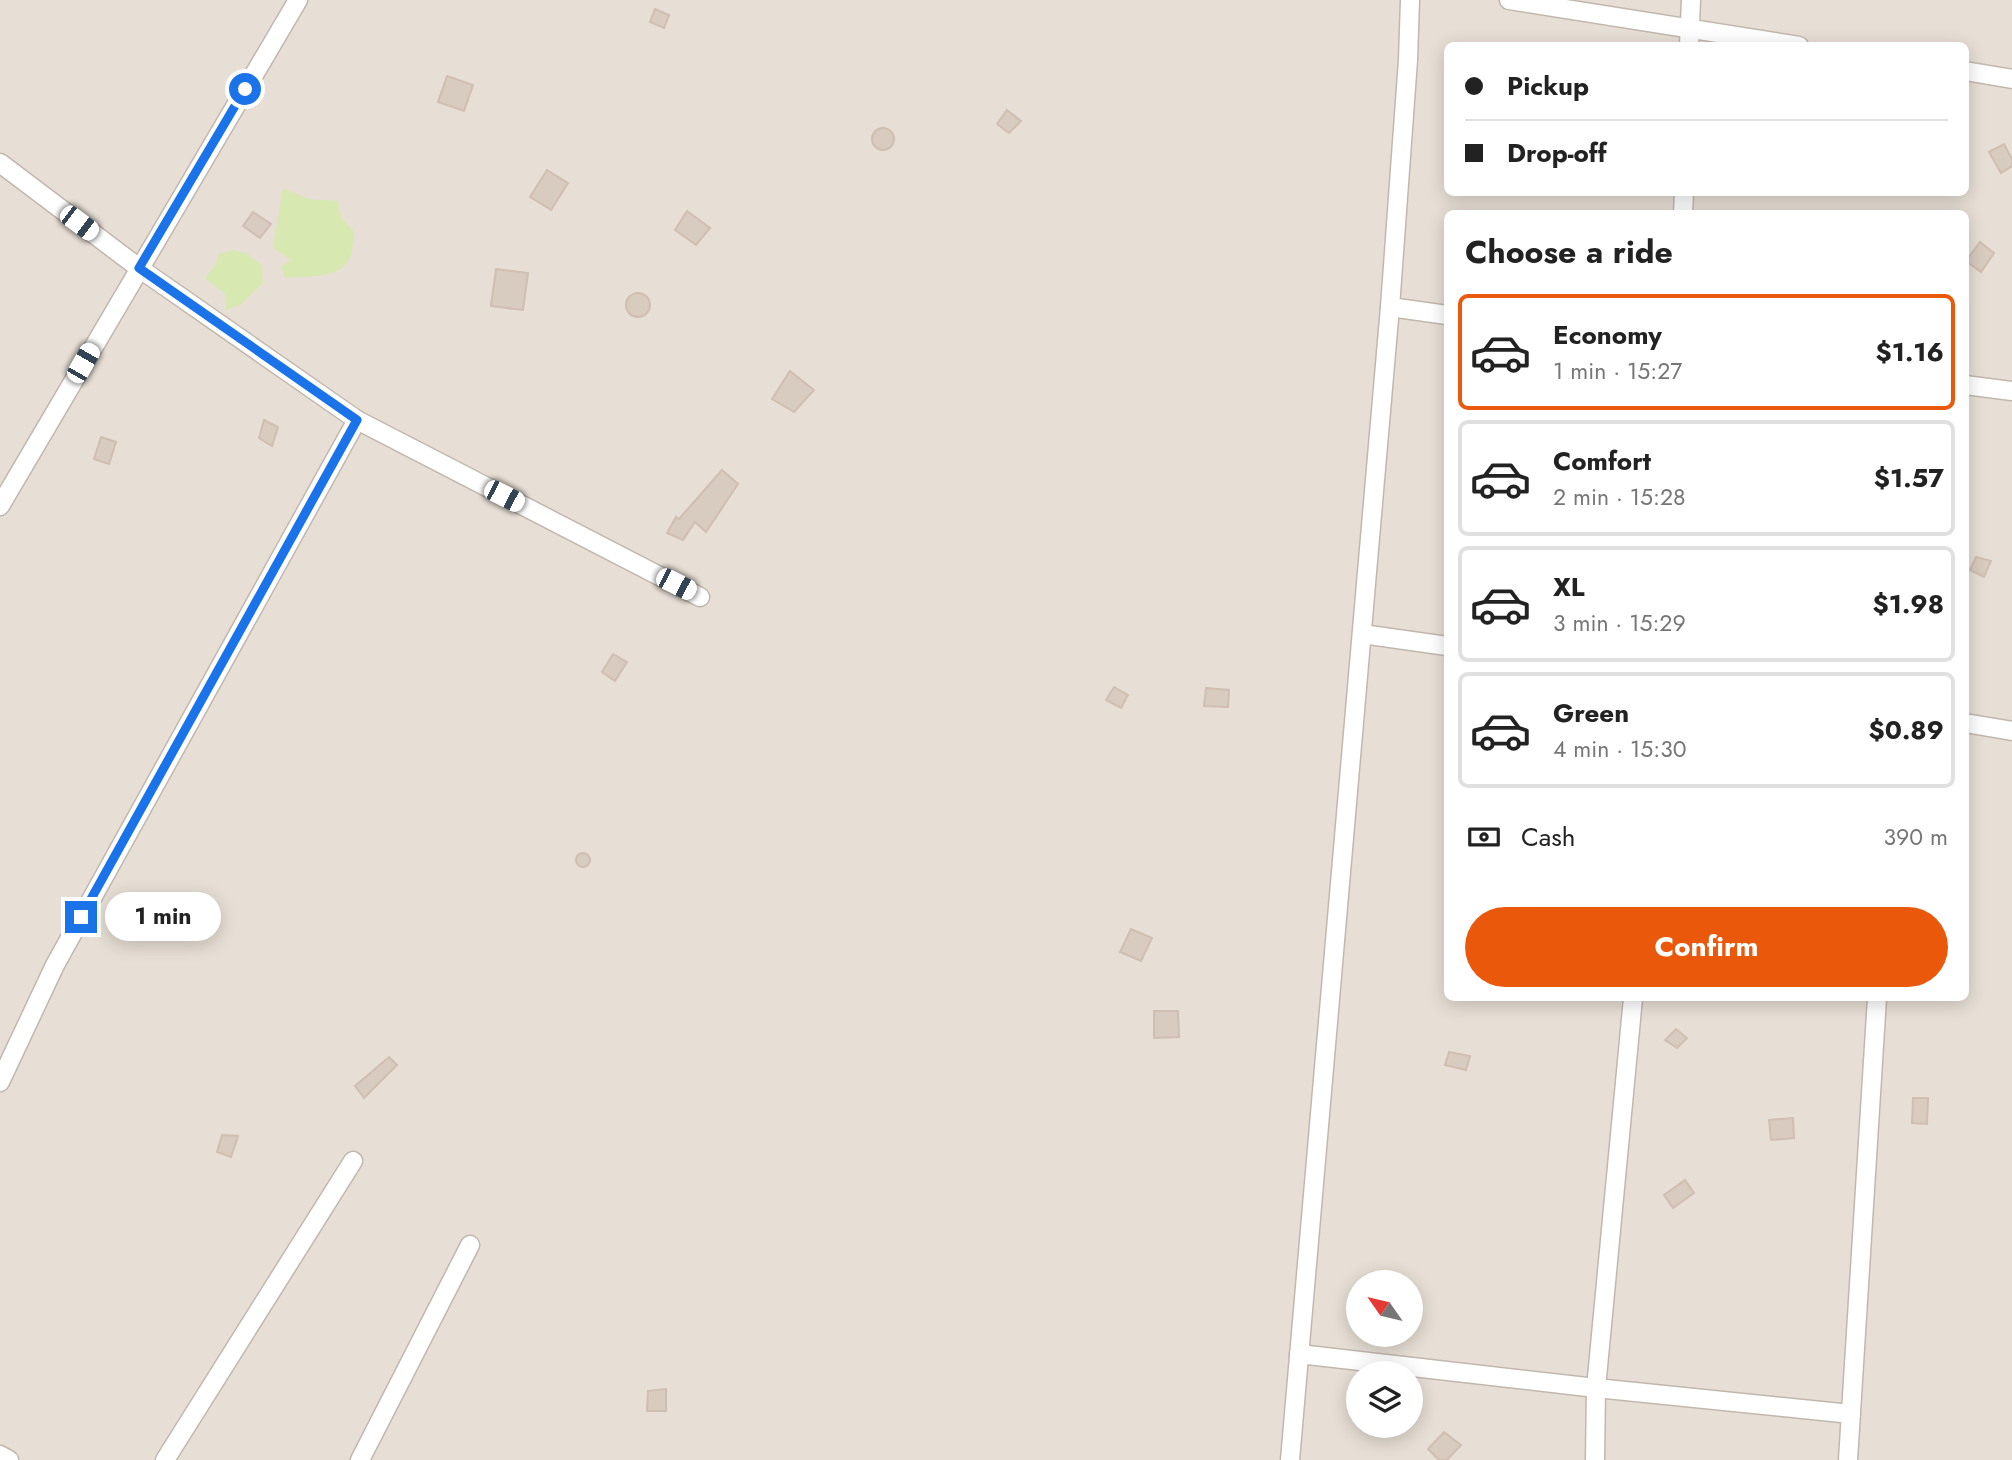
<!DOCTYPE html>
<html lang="en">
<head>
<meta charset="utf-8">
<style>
	:root { --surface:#fff; --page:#f6f6f6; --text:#222; --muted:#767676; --line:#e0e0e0; --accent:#ea580c }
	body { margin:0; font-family:Jost,sans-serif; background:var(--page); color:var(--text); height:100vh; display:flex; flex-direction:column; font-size:26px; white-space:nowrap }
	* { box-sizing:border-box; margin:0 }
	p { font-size:23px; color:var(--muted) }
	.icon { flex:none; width:38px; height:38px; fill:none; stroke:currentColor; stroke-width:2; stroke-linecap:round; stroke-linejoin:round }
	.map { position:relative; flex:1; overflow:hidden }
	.panel { position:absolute; left:1444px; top:210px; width:525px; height:791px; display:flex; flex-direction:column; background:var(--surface); border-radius:10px; box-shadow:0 4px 18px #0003 }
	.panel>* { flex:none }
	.banner { position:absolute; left:1444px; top:42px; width:525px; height:154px; border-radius:10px; box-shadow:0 4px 18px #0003; display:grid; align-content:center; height:154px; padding:0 21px; background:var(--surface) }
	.needle { width:46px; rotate:304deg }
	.buttons { position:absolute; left:1346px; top:1270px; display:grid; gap:14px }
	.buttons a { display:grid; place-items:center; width:77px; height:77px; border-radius:50%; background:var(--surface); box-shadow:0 4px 18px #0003; font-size:35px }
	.end { position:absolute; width:32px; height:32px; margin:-16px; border:9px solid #1a73e8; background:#fff; box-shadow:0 0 0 4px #fff }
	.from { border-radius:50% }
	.bubble { position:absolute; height:49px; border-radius:24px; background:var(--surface); box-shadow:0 4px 18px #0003; font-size:23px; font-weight:700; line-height:49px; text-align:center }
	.car { position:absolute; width:21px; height:42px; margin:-21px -10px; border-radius:9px; box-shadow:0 0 5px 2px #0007; background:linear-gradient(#fff 24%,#345 0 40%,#fff 0 76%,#345 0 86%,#fff 0) }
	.banner b { display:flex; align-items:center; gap:24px; height:66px; font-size:26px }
	.banner b+b { border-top:2px solid var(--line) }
	.banner i { width:18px; height:18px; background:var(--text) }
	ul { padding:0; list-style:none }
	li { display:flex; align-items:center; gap:21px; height:116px; margin:0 14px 10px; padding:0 7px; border:4px solid var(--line); border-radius:10px }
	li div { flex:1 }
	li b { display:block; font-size:26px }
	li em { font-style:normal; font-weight:700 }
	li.active { border-color:var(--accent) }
	li>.icon { width:63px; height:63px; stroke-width:1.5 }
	h2 { padding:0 21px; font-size:32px; line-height:84px }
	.pay { display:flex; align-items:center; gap:18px; height:77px; padding:0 21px; font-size:26px }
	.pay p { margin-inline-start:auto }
	.cta { display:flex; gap:14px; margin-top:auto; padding:14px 21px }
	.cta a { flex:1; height:80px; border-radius:42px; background:var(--accent); color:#fff; font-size:28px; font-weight:700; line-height:80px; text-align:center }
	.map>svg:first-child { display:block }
</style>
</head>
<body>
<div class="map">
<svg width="2012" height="1460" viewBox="0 0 2012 1460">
	<rect width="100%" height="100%" fill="#f3eee7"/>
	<path fill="#e7dfd5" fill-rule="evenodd" d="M0 0H2012V1460H0ZM1447 46H1965V192H1447ZM1447 214H1965V998H1447ZM1358 1283H1410V1335H1358ZM1358 1374H1410V1426H1358Z"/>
	<g fill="#d7e8b0">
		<path d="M283 188 308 199 338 201 341 217 354 232C353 239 353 248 351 255 341 281 308 275 285 278L281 266 291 260 273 248Z"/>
		<path d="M234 250 248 254 262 266 263 283 240 305 226 310V295L205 278 216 264 218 254Z"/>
	</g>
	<g fill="#d8cbc0" stroke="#d0beb0" stroke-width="2">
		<path d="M655 9 669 15 664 28 650 22Z"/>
		<path d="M447 76 473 85 464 111 438 102Z"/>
		<path d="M1007 110 1021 121 1009 133 997 124Z"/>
		<circle cx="883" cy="139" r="11"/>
		<path d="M2004 144 2012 159V166L2001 173 1989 152Z"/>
		<path d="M547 170 568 183 551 210 530 197Z"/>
		<path d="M687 211 710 228 696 245 675 230Z"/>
		<path d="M253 212 271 224 260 238 243 226Z"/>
		<path d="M1980 242 1994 253 1981 272 1966 261Z"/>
		<path d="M496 269 528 273 523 310 491 306Z"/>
		<circle cx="638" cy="305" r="12"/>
		<path d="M790 371 814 390 794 412 772 399Z"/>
		<path d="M264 420 278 427 272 446 259 438Z"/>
		<path d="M101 437 116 442 109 464 94 459Z"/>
		<path d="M722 470 738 484 706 532 695 522 683 540 667 533 676 517 679 519Z"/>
		<path d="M1976 557 1991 561 1984 577 1970 570Z"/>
		<path d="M613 654 627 662 615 681 602 672Z"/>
		<path d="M1114 687 1128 695 1121 708 1106 700Z"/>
		<path d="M1206 688 1229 690 1228 707 1204 706Z"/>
		<circle cx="583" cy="860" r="7"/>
		<path d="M1131 929 1152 938 1141 961 1120 952Z"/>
		<path d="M1154 1011H1178L1179 1037 1154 1038Z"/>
		<path d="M1676 1029 1687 1038 1677 1048 1665 1040Z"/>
		<path d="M1449 1052 1470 1056 1466 1070 1445 1065Z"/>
		<path d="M389 1057 397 1065 364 1098 355 1086Z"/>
		<path d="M1913 1098H1928L1927 1124 1912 1123Z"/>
		<path d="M1793 1118 1794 1138 1771 1140 1769 1120Z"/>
		<path d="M222 1135 238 1136 231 1157 217 1152Z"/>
		<path d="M1685 1180 1694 1193 1673 1208 1664 1195Z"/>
		<path d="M666 1389V1411H647L648 1391Z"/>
		<path d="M1444 1432 1461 1445 1447 1460H1439L1428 1449Z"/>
	</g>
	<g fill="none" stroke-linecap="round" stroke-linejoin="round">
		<defs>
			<g id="minor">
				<path d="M1509 0 1799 46"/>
				<path d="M1689 46 1691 0"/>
				<path d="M1965 71 2012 79"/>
				<path d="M0 163 139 268 357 420 700 597"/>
				<path d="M1683 214 1684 192"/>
				<path d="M1390 307 1447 315"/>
				<path d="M1965 385 2012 391"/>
				<path d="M0 506 298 0"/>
				<path d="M1362 634 1447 646"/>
				<path d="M1965 723 2012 731"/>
				<path d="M0 1082 55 965 357 420"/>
				<path d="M1299 1354 1596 1388 1851 1414"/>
				<path d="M0 1455 9 1460"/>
				<path d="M165 1460 353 1161"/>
				<path d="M360 1460 470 1245"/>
				<path d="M1290 1460 1390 307 1408 60 1410 0"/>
				<path d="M1595 1460 1596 1388 1633 998"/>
				<path d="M1848 1460 1877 998"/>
			</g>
		</defs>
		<use href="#minor" stroke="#c2b7ad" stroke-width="21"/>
		<use href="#minor" stroke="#fff" stroke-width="18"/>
	</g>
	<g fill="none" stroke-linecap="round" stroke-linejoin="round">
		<path stroke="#1a73e8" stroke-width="9" d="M81 917 357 420 139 268 245 89"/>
	</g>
</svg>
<div class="buttons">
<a><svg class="needle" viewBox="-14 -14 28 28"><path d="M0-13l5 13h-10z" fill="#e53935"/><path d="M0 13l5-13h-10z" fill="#767676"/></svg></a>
<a><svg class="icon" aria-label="layers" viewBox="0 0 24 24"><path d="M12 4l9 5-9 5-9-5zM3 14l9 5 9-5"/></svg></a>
</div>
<i class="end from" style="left:245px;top:89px"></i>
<i class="end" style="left:81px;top:917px"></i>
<div class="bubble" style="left:105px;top:892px;width:116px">1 min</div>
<i class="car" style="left:79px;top:223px;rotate:127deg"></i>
<i class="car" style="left:83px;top:363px;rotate:30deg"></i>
<i class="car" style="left:504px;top:496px;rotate:117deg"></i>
<i class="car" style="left:676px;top:584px;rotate:117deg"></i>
<div class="banner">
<b><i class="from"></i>Pickup</b>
<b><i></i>Drop-off</b>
</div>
<section class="panel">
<h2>Choose a ride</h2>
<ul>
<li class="active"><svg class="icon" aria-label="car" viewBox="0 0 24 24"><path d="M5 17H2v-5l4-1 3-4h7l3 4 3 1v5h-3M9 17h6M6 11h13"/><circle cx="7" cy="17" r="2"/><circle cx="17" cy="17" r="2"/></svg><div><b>Economy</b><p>1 min · 15:27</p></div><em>$1.16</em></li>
<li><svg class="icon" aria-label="car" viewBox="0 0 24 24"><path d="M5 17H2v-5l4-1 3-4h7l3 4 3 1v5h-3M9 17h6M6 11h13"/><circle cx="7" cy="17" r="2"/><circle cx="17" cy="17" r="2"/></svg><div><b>Comfort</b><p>2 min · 15:28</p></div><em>$1.57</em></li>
<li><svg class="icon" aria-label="car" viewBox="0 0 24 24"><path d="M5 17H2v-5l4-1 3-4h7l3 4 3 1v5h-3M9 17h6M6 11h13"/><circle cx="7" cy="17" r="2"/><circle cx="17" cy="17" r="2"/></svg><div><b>XL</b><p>3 min · 15:29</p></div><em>$1.98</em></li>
<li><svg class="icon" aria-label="car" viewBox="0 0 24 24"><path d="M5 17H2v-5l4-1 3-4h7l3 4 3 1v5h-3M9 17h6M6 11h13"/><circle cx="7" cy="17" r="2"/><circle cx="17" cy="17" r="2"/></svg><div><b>Green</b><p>4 min · 15:30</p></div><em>$0.89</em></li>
</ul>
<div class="pay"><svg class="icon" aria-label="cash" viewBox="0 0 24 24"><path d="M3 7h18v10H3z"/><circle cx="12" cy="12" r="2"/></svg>Cash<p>390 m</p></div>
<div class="cta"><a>Confirm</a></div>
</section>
</div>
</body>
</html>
